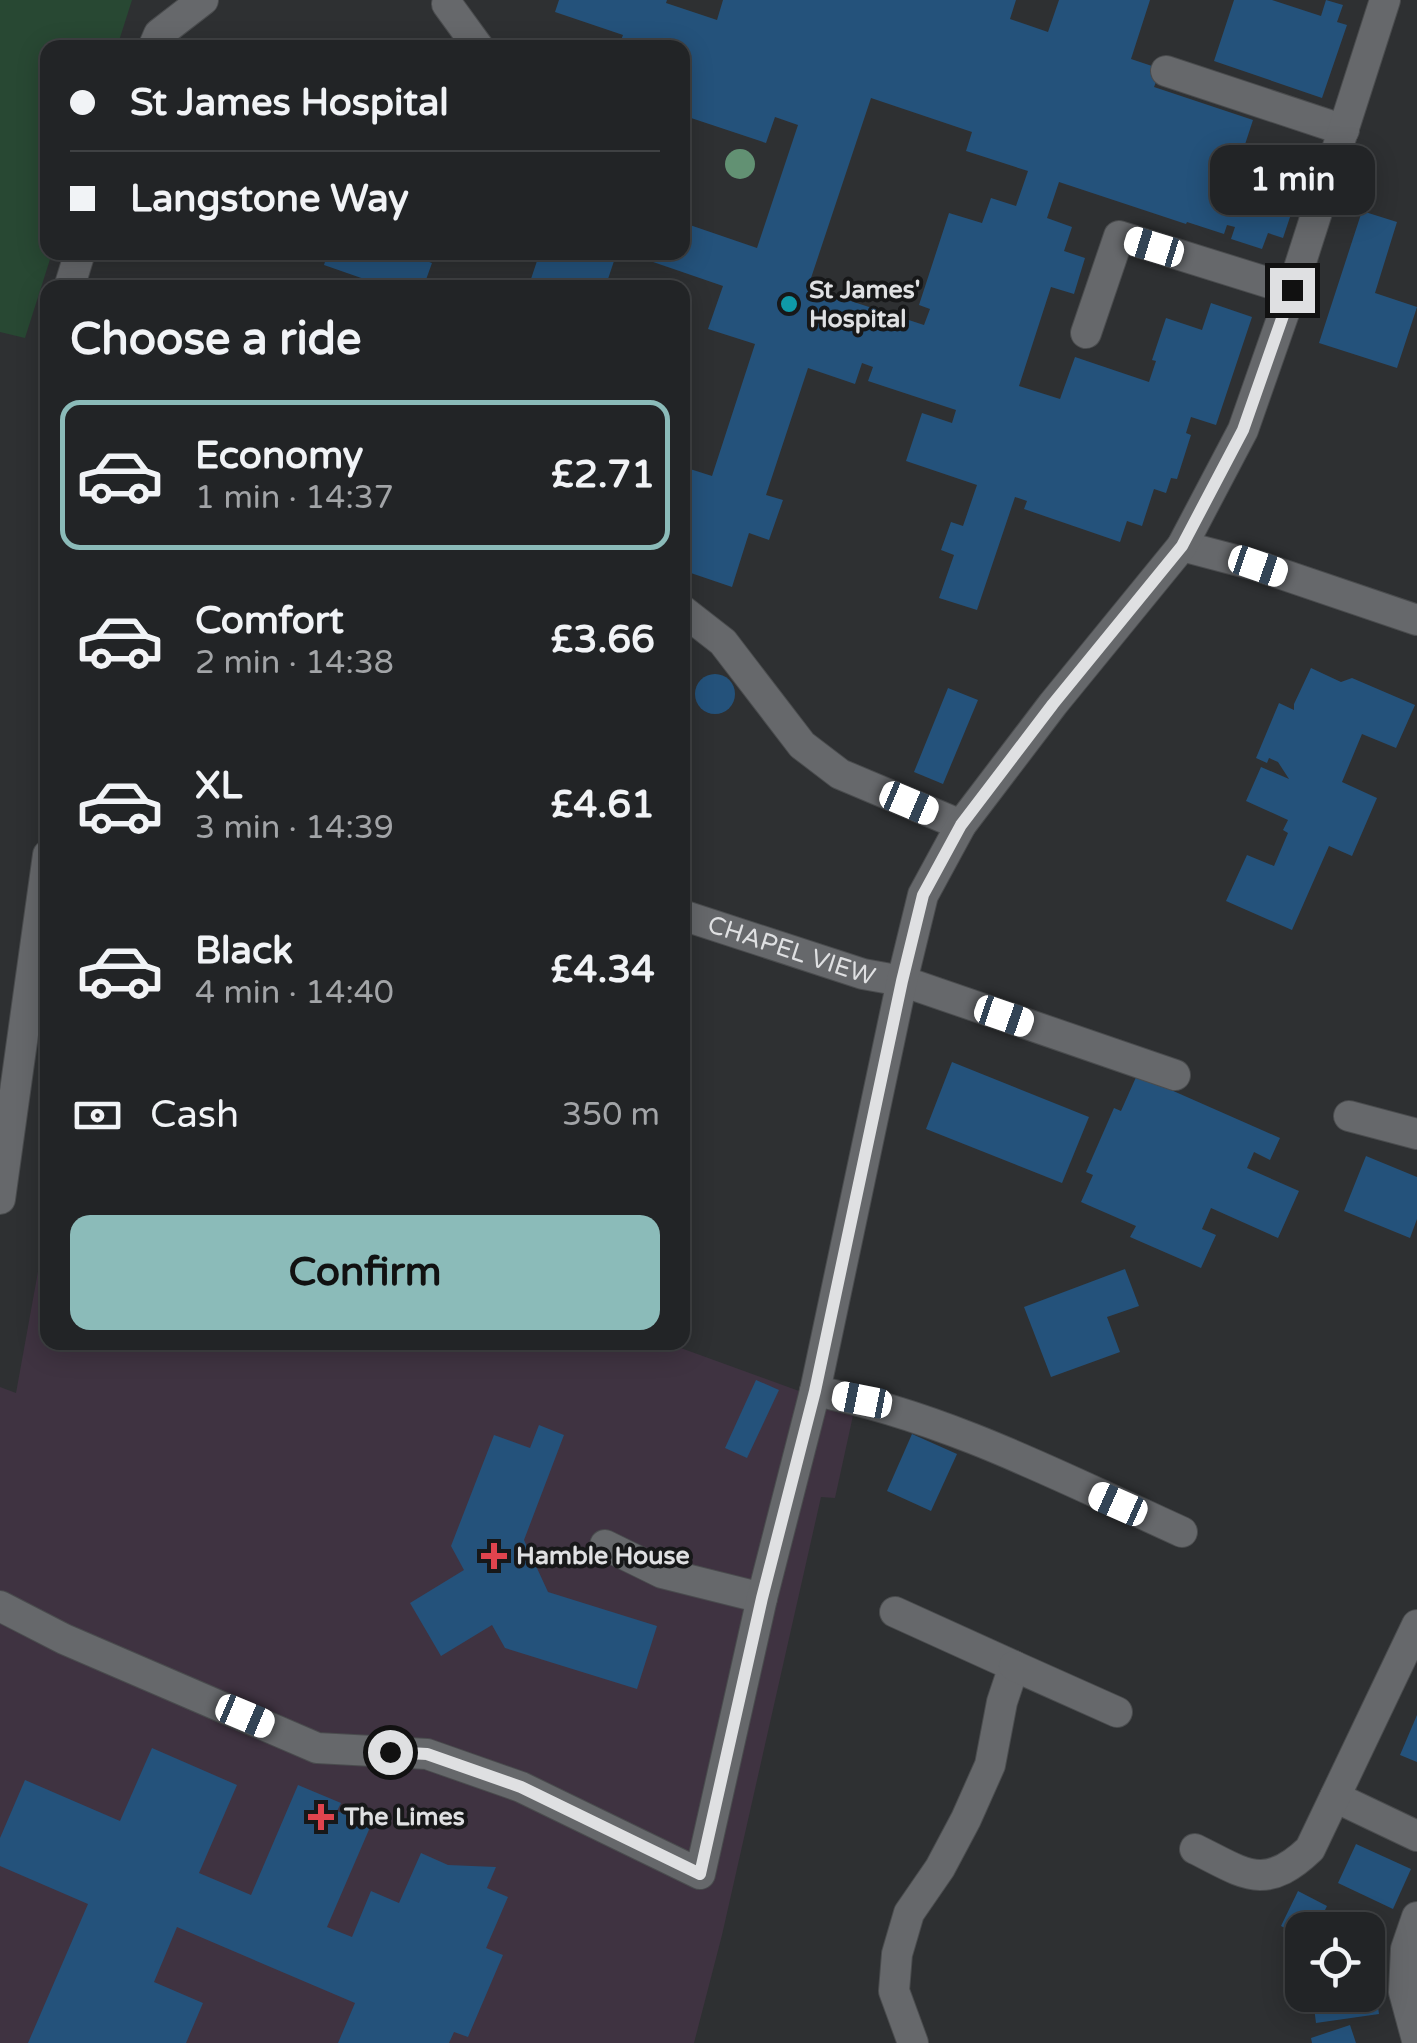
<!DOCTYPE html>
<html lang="en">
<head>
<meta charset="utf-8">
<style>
	:root { --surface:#222426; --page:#2e3032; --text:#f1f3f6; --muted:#a2a4a7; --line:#3f4143; --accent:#8bbbb9 }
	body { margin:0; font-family:"Varela Round",sans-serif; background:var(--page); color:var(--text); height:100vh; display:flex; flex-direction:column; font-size:38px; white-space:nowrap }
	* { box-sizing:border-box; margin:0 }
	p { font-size:32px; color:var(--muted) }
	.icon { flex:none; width:55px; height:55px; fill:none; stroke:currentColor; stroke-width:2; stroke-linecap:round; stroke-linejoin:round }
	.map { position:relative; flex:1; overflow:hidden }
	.sheet { position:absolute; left:40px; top:280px; width:650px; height:1070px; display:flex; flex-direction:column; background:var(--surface); border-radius:20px; box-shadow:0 5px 25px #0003,0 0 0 2px var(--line) }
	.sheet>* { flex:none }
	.top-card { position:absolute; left:40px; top:40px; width:650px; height:220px; border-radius:20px; box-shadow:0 5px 25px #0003,0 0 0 2px var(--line); display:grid; align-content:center; height:220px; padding:0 30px; background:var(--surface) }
	.controls { position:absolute; left:1285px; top:1912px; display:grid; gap:20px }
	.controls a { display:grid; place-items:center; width:100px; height:100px; border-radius:20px; background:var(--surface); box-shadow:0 5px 25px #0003,0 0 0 2px var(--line); font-size:50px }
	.end { position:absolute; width:45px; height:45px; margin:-22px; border:12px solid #dfe0e2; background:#111; box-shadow:0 0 0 5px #111 }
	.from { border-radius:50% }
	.bubble { position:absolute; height:70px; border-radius:20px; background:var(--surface); box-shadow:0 5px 25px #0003,0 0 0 2px var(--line); font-size:32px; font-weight:700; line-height:70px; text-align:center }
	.car { position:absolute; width:30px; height:60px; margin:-30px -15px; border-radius:12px; box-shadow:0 0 8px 2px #0007; background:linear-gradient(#fff 24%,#345 0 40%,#fff 0 76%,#345 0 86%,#fff 0) }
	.top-card b { display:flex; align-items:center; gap:35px; height:95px; font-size:38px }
	.top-card b+b { border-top:2px solid var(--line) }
	.top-card i { width:25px; height:25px; background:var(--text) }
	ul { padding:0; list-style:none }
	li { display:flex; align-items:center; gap:30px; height:150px; margin:0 20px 15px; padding:0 10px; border:5px solid transparent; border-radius:20px }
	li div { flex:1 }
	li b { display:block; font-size:38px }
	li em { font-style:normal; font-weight:700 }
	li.on { border-color:var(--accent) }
	li>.icon { width:90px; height:90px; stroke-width:1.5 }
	h2 { padding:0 30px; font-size:45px; line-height:120px }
	.pay { display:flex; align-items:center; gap:25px; height:110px; padding:0 30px; font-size:38px }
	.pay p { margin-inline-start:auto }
	.button { display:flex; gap:20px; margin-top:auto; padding:20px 30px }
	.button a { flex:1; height:115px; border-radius:20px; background:var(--accent); color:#111; font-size:40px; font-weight:700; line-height:115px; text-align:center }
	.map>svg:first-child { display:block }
</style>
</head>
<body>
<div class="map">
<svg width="1417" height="2043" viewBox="0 0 1417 2043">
	<rect width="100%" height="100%" fill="#2e3032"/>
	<path fill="#3f3341" d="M47 1222 48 1342 667 1343 854 1411 835 1498 821 1497 722 1935 694 2043H0V1387L16 1393Z"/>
	<path fill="#284833" d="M0 0H132L117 47 48 48V252L52 253 25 338 0 332Z"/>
	<g fill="#24527b" fill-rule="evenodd">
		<path d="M559 0H667L666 3 717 20 723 0H1016L1010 19 1048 32 1059 0H1150L1131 59 1161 69 1154 87 1253 120 1234 178 1296 199 1283 238 1268 233 1262 249 1231 239 1235 227 1227 225 1224 234 1187 222 1186 224 1059 182 1047 218 1072 227 1064 251 1085 258 1074 294 1051 287 1019 386 1060 399 1075 357 1149 382 1156 361 1152 360 1166 318 1202 330 1211 303 1252 317 1216 425 1191 417 1186 433 1191 435 1177 479 1171 478 1166 493 1154 489 1142 526 1127 521 1120 542 1024 509 1027 501 1015 497 977 610 939 598 954 555 941 550 951 522 963 526 977 485 906 461 922 413 952 423 956 410 868 381 873 367 862 363 855 384 808 368 766 495 783 500 769 540 749 533 732 587 682 570V491L690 469 712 476 755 344 708 329 723 286 624 252H682V202L691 205 684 223 757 248 798 125 775 117 766 143 682 115V48H618L623 35 555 12ZM871 98 972 132 966 151 1028 171 1016 206 991 198 982 223 949 213 919 305 930 309 924 325 808 287Z"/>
		<path d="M1234 0H1272L1321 16 1326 0 1343 5 1337 22 1347 25 1322 98 1214 61Z"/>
		<path d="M1362 211 1397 222 1375 293 1417 307 1397 368 1319 343Z"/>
		<path d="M328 252H417L415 257 432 263 423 288H390L324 265Z"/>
		<path d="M540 252H617L605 288H528Z"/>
		<path d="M1311 668 1341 682 1352 678 1415 705 1396 748 1362 734 1342 782 1377 798 1352 856 1329 846 1292 930 1226 901 1247 855 1274 866 1288 833 1283 830 1288 820 1246 801 1261 767 1289 779 1278 762 1269 758 1267 763 1256 758 1279 703 1294 710V704Z"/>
		<circle cx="715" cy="694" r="20"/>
		<path d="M948 688 978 700 943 784 914 772Z"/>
		<path d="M952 1062 1089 1117 1062 1183 926 1129Z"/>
		<path d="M1137 1075 1280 1138 1270 1160 1254 1152 1247 1168 1299 1191 1278 1238 1211 1208 1202 1229 1216 1235 1201 1268 1130 1237 1136 1226 1081 1202 1093 1175 1086 1172 1114 1108 1121 1111Z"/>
		<path d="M1366 1156 1417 1177V1219L1410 1238 1344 1211Z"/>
		<path d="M1125 1269 1139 1306 1107 1317 1120 1352 1051 1377 1024 1307Z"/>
		<path d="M756 1380 779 1390 747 1458 725 1448Z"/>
		<path d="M539 1425 564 1435 524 1540 548 1592 657 1626 637 1689 505 1648 492 1625 441 1656 410 1603 464 1570 451 1546 494 1435 530 1448Z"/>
		<path d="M912 1434 957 1454 931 1511 887 1491Z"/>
		<path d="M1417 1715V1762L1400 1755Z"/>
		<path d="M152 1748 237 1785 199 1873 251 1895 298 1785 341 1803 337 1811 371 1825 327 1927 352 1937 371 1891 399 1903 421 1853 448 1865 496 1867 487 1888 508 1897 486 1948 503 1955 468 2037 454 2032 449 2043H338L355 2003 177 1927 154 1982 203 2003 186 2043H28L88 1904 0 1866V1838L25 1780 120 1821Z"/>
		<path d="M1356 1844 1411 1869 1393 1909 1338 1883Z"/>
		<path d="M1298 1891 1327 1906 1315 1930H1302V1937L1281 1926Z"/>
		<path d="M1302 1977V1995H1368V1979L1374 1978 1379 2014 1316 2023 1313 1999 1291 2002 1287 1979Z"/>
		<path d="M1350 2025 1356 2043H1312L1311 2038Z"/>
	</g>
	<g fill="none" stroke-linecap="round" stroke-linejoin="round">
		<defs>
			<g id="minor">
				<path d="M447 4 479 48"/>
				<path d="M153 48 159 34 203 0"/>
				<path d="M1166 71 1344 130"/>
				<path d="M69 288 80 252"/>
				<path d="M1086 333 1119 236 1292 290"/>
				<path d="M1182 546 1258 566 1417 620"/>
				<path d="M682 610 723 642 802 745 840 774 961 825"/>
				<path id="s1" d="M682 915 863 974 902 981 1175 1075"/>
				<path d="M1349 1116 1417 1134"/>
				<path d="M0 1199 48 855"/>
				<path d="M815 1391C944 1416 1063 1478 1182 1532"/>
				<path d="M605 1545 662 1573 762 1598"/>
				<path d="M0 1606 64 1639 317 1748 427 1754 521 1787 700 1874 762 1598 815 1391 902 981 923 895 961 825 1053 704 1182 546 1243 430 1292 290 1385 0"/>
				<path d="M895 1612 1014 1666 1002 1702 990 1765 966 1819 940 1868 909 1913 897 1954 894 1991 913 2043"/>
				<path d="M1014 1666 1117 1712"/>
				<path d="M1335 1797 1417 1836"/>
				<path d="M1195 1849C1244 1873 1264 1893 1310 1849L1417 1625"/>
				<path d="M1417 1917 1406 1949 1404 1992 1417 2040"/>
			</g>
		</defs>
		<use href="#minor" stroke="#4a4c4e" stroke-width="32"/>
		<use href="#minor" stroke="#66686b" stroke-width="30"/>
	</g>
	<circle fill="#629173" cx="740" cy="164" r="15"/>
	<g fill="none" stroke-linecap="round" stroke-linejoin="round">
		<path stroke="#dfe0e2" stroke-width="12" d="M390 1752 427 1754 521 1787 700 1874 762 1598 815 1391 902 981 923 895 961 825 1053 704 1182 546 1243 430 1292 290"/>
	</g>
	<circle fill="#0f9aa8" stroke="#171819" stroke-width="4" cx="789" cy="304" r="10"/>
	<g fill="#e0444e" stroke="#171819" stroke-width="4">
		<path d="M489 1541h10v10h10v10h-10v10h-10v-10h-10v-10h10z"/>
		<path d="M316 1802h10v10h10v10h-10v10h-10v-10h-10v-10h10z"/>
	</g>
	<g text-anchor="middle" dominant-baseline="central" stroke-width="8" stroke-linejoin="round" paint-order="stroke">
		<g font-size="25" font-weight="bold" fill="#dfe0e2" stroke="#171819" text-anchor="start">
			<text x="809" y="290">St James'<tspan x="809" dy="29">Hospital</tspan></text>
			<text x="516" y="1556">Hamble House</text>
			<text x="344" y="1817">The Limes</text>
		</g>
		<g font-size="25" fill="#dfe0e2" stroke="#171819">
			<text stroke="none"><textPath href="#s1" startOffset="115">CHAPEL VIEW</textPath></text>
		</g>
	</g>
</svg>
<div class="controls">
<a><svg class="icon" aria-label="locate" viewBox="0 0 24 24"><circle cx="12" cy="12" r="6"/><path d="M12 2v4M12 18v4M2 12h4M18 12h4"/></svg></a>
</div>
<i class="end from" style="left:390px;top:1752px"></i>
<i class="end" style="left:1292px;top:290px"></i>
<div class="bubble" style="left:1210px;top:145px;width:165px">1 min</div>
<i class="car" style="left:1154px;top:247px;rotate:287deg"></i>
<i class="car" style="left:1258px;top:566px;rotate:109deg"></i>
<i class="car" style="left:909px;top:803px;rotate:113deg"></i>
<i class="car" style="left:1004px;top:1016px;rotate:109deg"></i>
<i class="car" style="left:862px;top:1400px;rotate:281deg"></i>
<i class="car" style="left:1118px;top:1504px;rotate:294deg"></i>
<i class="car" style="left:245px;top:1716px;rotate:113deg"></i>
<div class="top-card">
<b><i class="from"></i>St James Hospital</b>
<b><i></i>Langstone Way</b>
</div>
<section class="sheet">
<h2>Choose a ride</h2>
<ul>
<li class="on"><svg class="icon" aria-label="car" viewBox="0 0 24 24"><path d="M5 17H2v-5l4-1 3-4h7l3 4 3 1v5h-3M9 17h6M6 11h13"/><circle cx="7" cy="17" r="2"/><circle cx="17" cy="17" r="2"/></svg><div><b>Economy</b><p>1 min · 14:37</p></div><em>£2.71</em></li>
<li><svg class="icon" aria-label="car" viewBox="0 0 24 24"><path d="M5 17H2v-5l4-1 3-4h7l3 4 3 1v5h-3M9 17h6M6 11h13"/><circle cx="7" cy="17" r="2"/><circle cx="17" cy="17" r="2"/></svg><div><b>Comfort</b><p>2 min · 14:38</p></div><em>£3.66</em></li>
<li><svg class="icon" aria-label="car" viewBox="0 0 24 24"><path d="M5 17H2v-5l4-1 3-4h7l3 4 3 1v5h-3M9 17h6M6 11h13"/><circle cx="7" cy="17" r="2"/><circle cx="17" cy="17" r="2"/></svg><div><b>XL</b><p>3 min · 14:39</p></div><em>£4.61</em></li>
<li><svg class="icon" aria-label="car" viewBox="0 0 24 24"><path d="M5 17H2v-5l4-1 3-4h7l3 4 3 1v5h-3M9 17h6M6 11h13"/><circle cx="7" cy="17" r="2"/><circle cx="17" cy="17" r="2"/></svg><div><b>Black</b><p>4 min · 14:40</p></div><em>£4.34</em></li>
</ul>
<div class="pay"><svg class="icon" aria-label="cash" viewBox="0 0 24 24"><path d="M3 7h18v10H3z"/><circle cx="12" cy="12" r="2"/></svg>Cash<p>350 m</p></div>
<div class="button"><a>Confirm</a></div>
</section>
</div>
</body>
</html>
